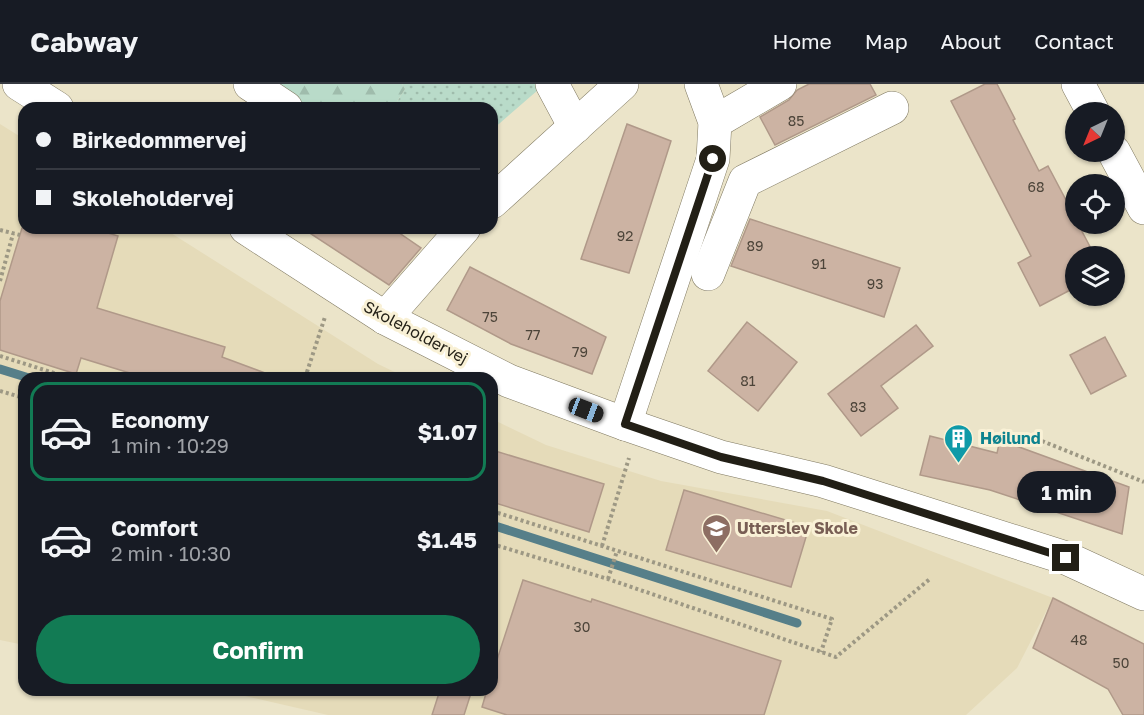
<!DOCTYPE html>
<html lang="en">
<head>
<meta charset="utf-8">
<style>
	:root { --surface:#171b24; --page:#20242c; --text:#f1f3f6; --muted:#9ea1a6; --line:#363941; --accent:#127b54 }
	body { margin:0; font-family:"Golos Text",sans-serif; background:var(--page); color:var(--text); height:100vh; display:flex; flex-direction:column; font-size:22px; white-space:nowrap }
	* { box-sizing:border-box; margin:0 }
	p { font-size:20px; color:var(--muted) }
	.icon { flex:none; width:33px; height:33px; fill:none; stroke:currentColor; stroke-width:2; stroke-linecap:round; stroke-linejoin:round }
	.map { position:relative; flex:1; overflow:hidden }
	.details { position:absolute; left:18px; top:288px; width:480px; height:324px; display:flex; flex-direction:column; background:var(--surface); border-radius:18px; box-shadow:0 2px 4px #0004 }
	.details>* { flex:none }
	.top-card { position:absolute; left:18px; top:18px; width:480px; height:132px; border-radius:18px; box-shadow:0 2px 4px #0004; display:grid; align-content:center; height:132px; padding:0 18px; background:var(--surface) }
	.needle { width:39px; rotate:223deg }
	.controls { position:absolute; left:1065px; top:18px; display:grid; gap:12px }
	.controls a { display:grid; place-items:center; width:60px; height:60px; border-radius:50%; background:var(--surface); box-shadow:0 2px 4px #0004; font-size:30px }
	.end { position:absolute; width:27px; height:27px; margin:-14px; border:8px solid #221f16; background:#fff; box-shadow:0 0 0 3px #fff }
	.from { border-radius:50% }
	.bubble { position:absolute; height:42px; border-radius:21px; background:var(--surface); box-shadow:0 2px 4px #0004; font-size:20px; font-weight:700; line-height:42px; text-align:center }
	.car { position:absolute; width:18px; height:36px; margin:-18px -9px; border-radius:8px; box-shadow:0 0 4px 2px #0007; background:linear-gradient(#222 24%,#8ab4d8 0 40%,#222 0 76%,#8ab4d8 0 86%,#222 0) }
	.top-card b { display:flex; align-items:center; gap:21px; height:57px; font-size:22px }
	.top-card b+b { border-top:2px solid var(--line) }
	.top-card i { width:15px; height:15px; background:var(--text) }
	ul { padding:10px 0 0; list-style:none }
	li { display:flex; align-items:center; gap:18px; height:99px; margin:0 12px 9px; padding:0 6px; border:3px solid transparent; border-radius:18px }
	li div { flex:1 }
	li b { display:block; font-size:22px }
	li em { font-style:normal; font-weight:700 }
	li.on { border-color:var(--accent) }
	li>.icon { width:54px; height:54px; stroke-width:1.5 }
	.button { display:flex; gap:12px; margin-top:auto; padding:12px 18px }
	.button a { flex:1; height:69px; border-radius:36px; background:var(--accent); color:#fff; font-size:24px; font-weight:700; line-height:69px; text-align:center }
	header { display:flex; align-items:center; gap:36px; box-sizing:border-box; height:84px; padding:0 30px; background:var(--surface); border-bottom:2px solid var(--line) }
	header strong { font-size:28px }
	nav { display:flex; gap:33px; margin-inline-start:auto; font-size:21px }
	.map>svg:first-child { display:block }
</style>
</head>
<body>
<header>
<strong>Cabway</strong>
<nav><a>Home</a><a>Map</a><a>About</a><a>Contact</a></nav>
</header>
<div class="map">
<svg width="1144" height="631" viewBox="0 0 1144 631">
	<defs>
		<pattern id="grass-dots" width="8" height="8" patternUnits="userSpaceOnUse" patternTransform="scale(1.5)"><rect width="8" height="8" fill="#b9dbc9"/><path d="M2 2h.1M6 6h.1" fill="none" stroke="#9fbcac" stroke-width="1.8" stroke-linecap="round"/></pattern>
		<pattern id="forest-firs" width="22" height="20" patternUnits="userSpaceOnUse" patternTransform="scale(1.5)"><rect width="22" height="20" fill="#b9dbc9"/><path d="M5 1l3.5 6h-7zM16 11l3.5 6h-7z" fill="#9fbcac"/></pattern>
	</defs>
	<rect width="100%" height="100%" fill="#ebe4c9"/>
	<g fill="#e5dbb9">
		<path d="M0 40 24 55V144H163L378 280 407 294H24V561L0 556Z"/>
		<path d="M492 335 546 361 661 397 827 427 1053 514 1017 584 966 631H328L219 606H492Z"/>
	</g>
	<path fill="url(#grass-dots)" d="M402 0H535L538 6 492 46V24H393L405 5Z"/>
	<path fill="url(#forest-firs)" d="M271 0H402L405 5 393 24H309Z"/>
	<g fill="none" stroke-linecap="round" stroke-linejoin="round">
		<g stroke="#567f89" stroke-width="9">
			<path d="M0 285 29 294"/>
			<path d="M492 441 797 539"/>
		</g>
	</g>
	<g fill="#ccb3a3" stroke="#b09989" stroke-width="1.5">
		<path d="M809 0H870L876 11 775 61 760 33 789 16 797 6Z"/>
		<path d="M985 0H997L1015 35 1013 36 1039 87 1048 82 1076 135V140H1078L1095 172H1076V203L1040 222 1018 179 1031 172 951 17Z"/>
		<path d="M627 40 671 57 629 189 581 175Z"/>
		<path d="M750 135 900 184 884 233 731 182Z"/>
		<path d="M22 144H92L118 152 97 224 225 263 222 273 273 292 272 294H146L81 274 76 290 0 266V217Z"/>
		<path d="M302 144H392L421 164 389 201Z"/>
		<path d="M470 183 606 253 592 290 511 260 447 226Z"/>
		<path d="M747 238 797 278 758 327 708 287Z"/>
		<path d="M916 241 933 262 881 302 898 324 861 352 828 310Z"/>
		<path d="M1105 253 1126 292 1091 310 1070 271Z"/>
		<path d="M930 352 997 369 1000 356 1129 403 1122 450 990 406 920 391Z"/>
		<path d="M492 366 604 400 589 448 492 418Z"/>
		<path d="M684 406 809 443 791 503 666 466Z"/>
		<path d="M523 496 591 518 592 515 781 577 764 631H507L482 623 487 606H492V591Z"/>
		<path d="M1053 514 1144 560V631H1123L1108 605 1033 564Z"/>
		<path d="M440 606H472L464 631H432Z"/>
	</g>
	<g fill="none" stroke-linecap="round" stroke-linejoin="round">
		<defs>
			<g id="minor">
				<path d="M19 0 57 24"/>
				<path d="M250 0 286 24"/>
				<path d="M552 0 575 43"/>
				<path d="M1078 0 1093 28"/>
				<path d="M715 38 780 0"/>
				<path d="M1114 68 1144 124"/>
				<path d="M492 118 622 0"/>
				<path d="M246 144 385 234 509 297 625 340 721 373 823 397 1066 474 1144 510"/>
				<path d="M708 190 745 97 892 24"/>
				<path d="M385 234 464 144"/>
				<path d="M625 340 713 75 715 38 701 0"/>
			</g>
		</defs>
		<use href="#minor" stroke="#7f7860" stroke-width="34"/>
		<g stroke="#9d9884" stroke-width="4" stroke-dasharray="3 3" stroke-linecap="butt">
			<path d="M0 146 20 151"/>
			<path d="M0 197 13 150"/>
			<path d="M0 272 70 294"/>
			<path d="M305 294 325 233"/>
			<path d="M0 307 24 314"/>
			<path d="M1042 357 1144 398"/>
			<path d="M492 427 832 535 821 568"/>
			<path d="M492 460 608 495 836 573 931 494"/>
			<path d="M602 462 629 374"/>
			<path d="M608 495 617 467"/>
		</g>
		<use href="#minor" stroke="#fff" stroke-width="33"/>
	</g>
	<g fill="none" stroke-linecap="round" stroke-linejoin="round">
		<path stroke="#221f16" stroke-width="8" d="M713 75 625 340 721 373 823 397 1066 474"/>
	</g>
	<defs>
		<symbol id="building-pin" viewBox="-11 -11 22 30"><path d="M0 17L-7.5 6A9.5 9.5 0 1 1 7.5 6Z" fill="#0f9aa8" stroke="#f9f1d6"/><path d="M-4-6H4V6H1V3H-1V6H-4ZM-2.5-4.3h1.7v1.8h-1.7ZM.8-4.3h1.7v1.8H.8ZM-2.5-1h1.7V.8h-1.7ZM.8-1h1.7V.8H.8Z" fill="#fff"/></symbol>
		<symbol id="school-pin" viewBox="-11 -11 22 30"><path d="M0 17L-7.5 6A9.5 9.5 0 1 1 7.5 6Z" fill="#8d6e63" stroke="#f9f1d6"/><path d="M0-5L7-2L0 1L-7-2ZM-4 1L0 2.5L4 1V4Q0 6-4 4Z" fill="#fff"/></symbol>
	</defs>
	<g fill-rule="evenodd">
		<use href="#building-pin" x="942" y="338" width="33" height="45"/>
		<use href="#school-pin" x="700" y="428" width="33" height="45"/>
	</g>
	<g text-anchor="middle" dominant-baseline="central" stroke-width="6" stroke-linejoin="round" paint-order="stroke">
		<g font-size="14" fill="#4c4439">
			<text x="796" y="36">85</text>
			<text x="1036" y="102">68</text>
			<text x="625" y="151">92</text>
			<text x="755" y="161">89</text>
			<text x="819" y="179">91</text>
			<text x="875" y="199">93</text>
			<text x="490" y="232">75</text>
			<text x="533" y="250">77</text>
			<text x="580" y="267">79</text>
			<text x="748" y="296">81</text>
			<text x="858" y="322">83</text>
			<text x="582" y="542">30</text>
			<text x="1079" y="555">48</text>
			<text x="1121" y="578">50</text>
		</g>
		<g font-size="16" fill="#221f16" stroke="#f9f1d6">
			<text transform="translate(416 248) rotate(28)">Skoleholdervej</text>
		</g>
		<g font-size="16" font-weight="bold" fill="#0d838f" stroke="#f9f1d6" text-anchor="start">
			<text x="980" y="354">Høilund</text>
		</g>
		<g font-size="16" font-weight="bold" fill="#785e54" stroke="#f9f1d6" text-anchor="start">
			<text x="737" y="444">Utterslev Skole</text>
		</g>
	</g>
</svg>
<div class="controls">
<a><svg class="needle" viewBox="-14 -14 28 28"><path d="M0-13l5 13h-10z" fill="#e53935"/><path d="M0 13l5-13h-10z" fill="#9ea1a6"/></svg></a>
<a><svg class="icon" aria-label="locate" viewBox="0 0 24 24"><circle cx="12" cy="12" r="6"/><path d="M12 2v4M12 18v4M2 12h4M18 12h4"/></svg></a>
<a><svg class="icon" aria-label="layers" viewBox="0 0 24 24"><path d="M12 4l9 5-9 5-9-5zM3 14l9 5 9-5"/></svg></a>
</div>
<i class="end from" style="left:713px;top:75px"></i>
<i class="end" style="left:1066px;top:474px"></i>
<div class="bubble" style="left:1017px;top:387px;width:99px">1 min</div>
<i class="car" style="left:586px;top:326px;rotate:111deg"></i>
<div class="top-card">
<b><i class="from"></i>Birkedommervej</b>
<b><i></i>Skoleholdervej</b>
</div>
<section class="details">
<ul>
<li class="on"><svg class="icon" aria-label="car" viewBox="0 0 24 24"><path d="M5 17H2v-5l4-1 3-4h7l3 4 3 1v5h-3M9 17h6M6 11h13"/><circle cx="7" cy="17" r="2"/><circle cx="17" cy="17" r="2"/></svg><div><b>Economy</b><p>1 min · 10:29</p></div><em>$1.07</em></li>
<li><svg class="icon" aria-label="car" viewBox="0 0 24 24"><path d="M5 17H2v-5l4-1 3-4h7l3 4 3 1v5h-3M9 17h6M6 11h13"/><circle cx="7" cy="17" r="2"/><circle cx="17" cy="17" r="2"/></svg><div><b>Comfort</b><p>2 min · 10:30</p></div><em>$1.45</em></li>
</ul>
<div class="button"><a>Confirm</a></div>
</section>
</div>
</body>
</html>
